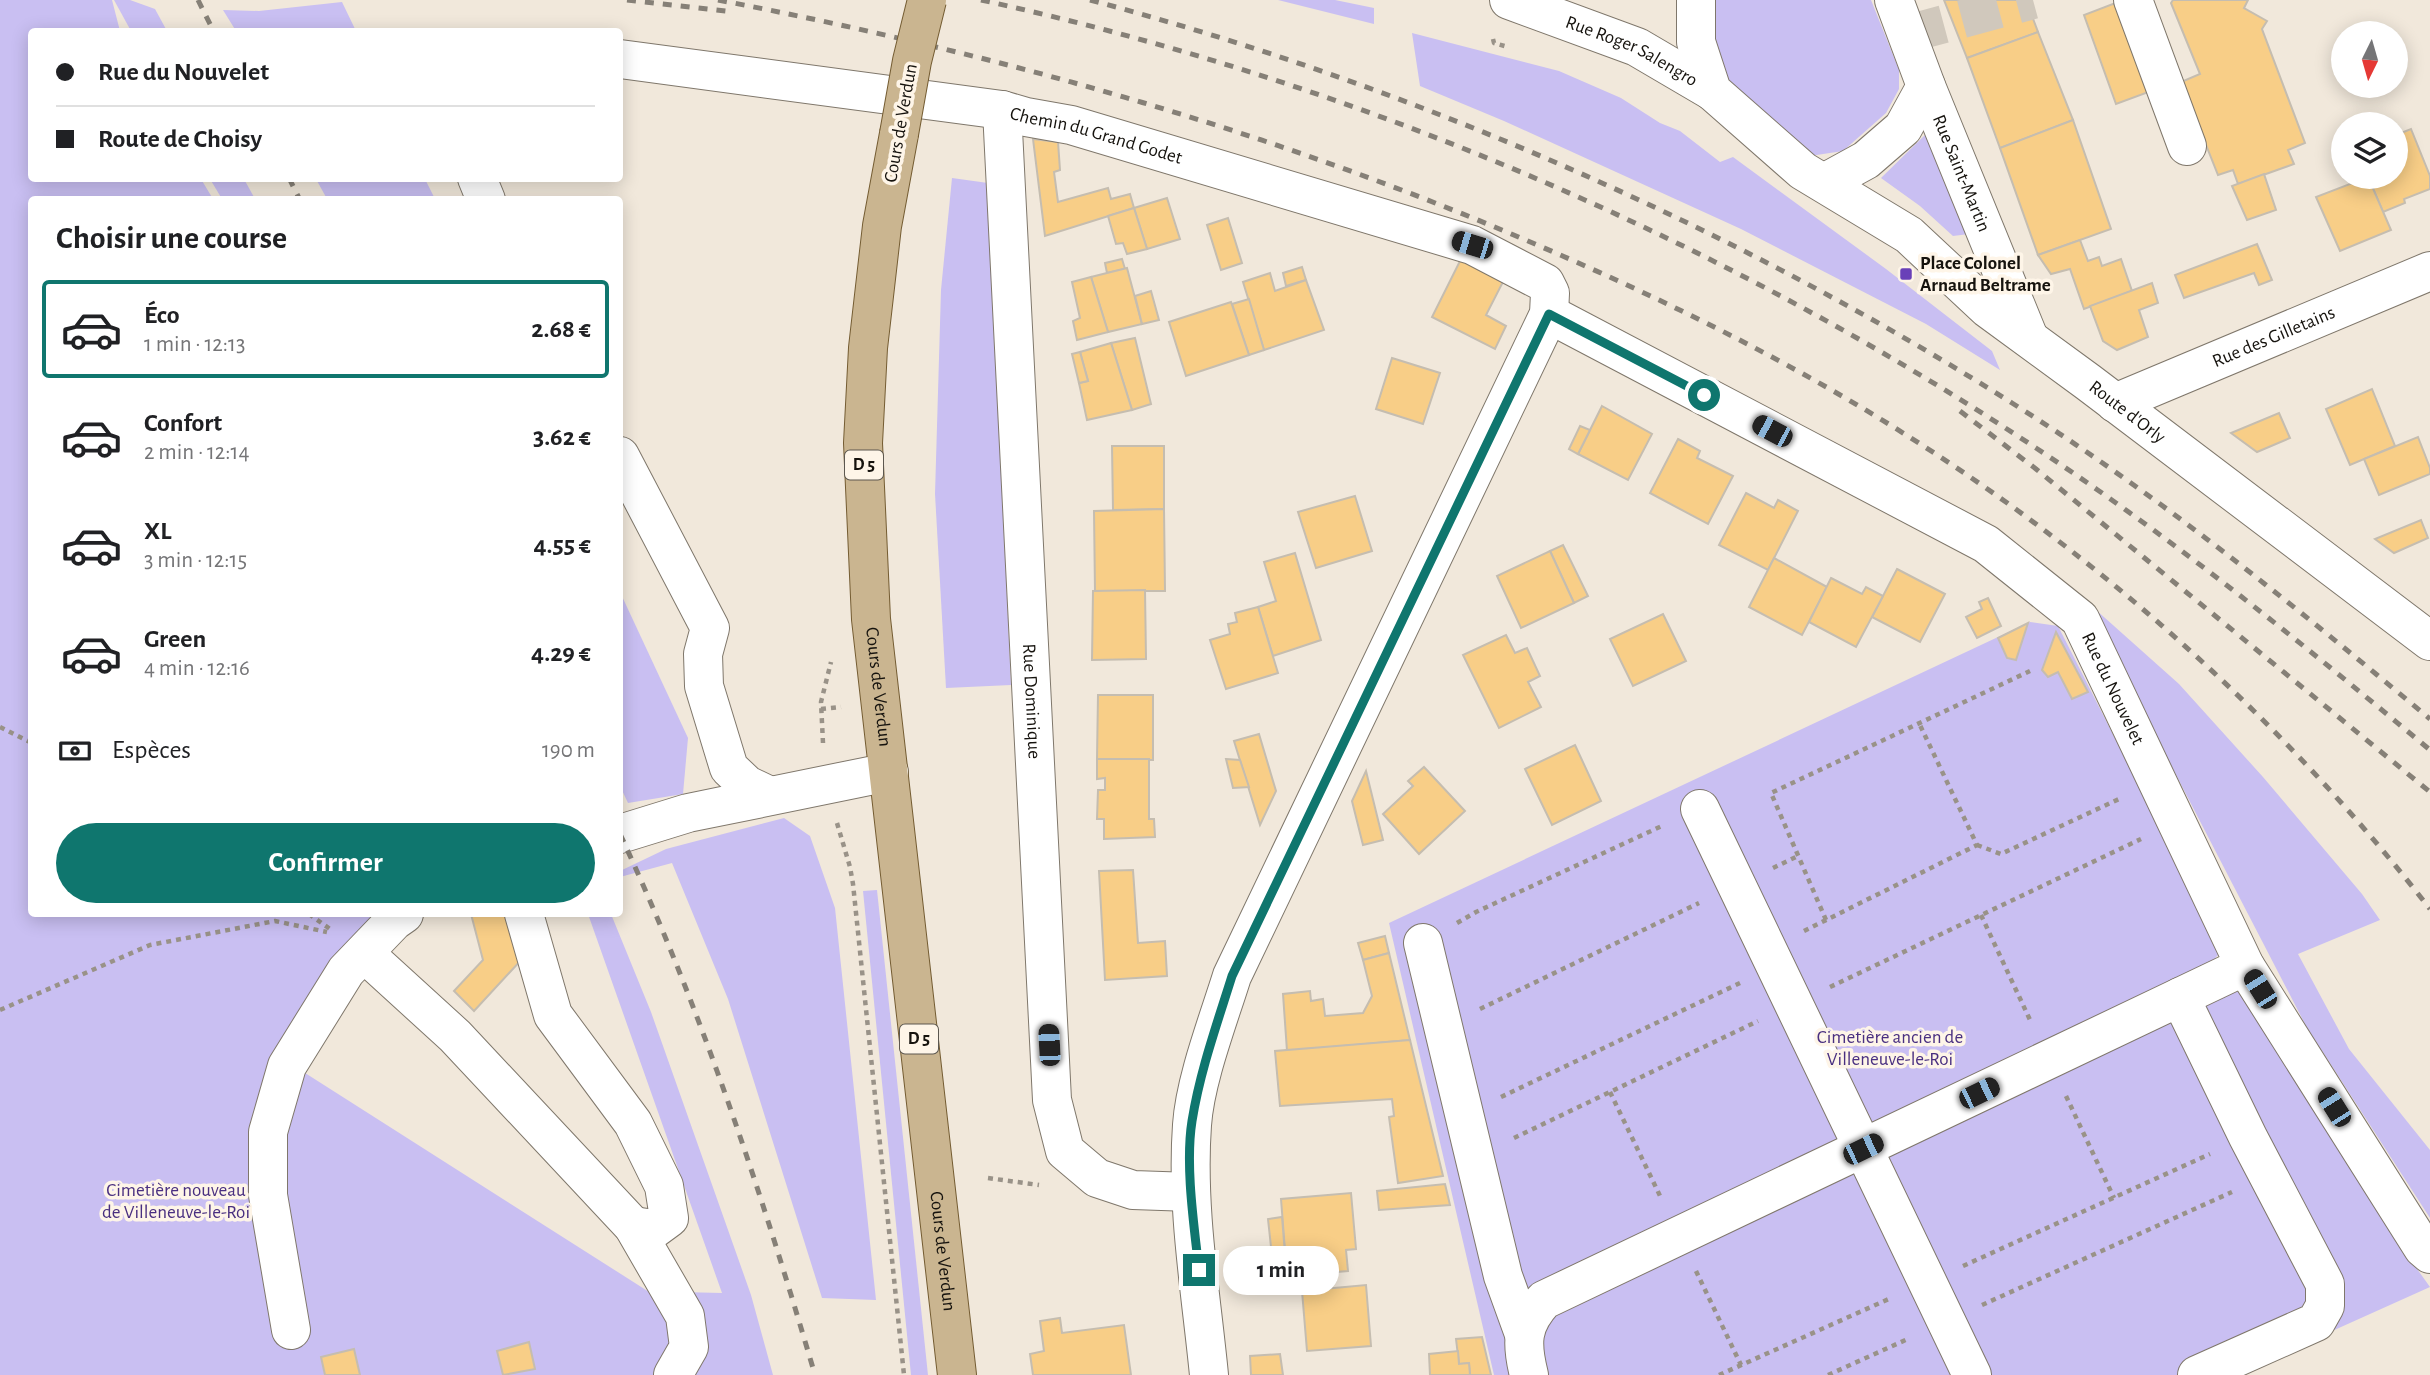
<!DOCTYPE html>
<html lang="fr">
<head>
<meta charset="utf-8">
<style>
	:root { --surface:#fff; --page:#f2f2f2; --text:#202124; --muted:#757577; --line:#e0e0e0; --accent:#0f766e }
	body { margin:0; font-family:"Alegreya Sans",sans-serif; background:var(--page); color:var(--text); height:100vh; display:flex; flex-direction:column; font-size:26px; white-space:nowrap }
	* { box-sizing:border-box; margin:0 }
	p { font-size:23px; color:var(--muted) }
	.icon { flex:none; width:38px; height:38px; fill:none; stroke:currentColor; stroke-width:2; stroke-linecap:round; stroke-linejoin:round }
	.map { position:relative; flex:1; overflow:hidden }
	.details { position:absolute; left:28px; top:196px; width:595px; height:721px; display:flex; flex-direction:column; background:var(--surface); border-radius:7px; box-shadow:0 4px 18px #0003 }
	.details>* { flex:none }
	.top-card { position:absolute; left:28px; top:28px; width:595px; height:154px; border-radius:7px; box-shadow:0 4px 18px #0003; display:grid; align-content:center; height:154px; padding:0 28px; background:var(--surface) }
	.needle { width:46px; rotate:185deg }
	.tools { position:absolute; left:2331px; top:21px; display:grid; gap:14px }
	.tools a { display:grid; place-items:center; width:77px; height:77px; border-radius:50%; background:var(--surface); box-shadow:0 4px 18px #0003; font-size:35px }
	.end { position:absolute; width:32px; height:32px; margin:-16px; border:9px solid #0f766e; background:#fff; box-shadow:0 0 0 4px #fff }
	.from { border-radius:50% }
	.bubble { position:absolute; height:49px; border-radius:24px; background:var(--surface); box-shadow:0 4px 18px #0003; font-size:23px; font-weight:700; line-height:49px; text-align:center }
	.car { position:absolute; width:21px; height:42px; margin:-21px -10px; border-radius:9px; box-shadow:0 0 5px 2px #0007; background:linear-gradient(#222 24%,#8ab4d8 0 40%,#222 0 76%,#8ab4d8 0 86%,#222 0) }
	.top-card b { display:flex; align-items:center; gap:24px; height:66px; font-size:26px }
	.top-card b+b { border-top:2px solid var(--line) }
	.top-card i { width:18px; height:18px; background:var(--text) }
	ul { padding:0; list-style:none }
	li { display:flex; align-items:center; gap:21px; height:98px; margin:0 14px 10px; padding:0 14px; border:4px solid transparent; border-radius:7px }
	li div { flex:1 }
	li b { display:block; font-size:26px }
	li em { font-style:normal; font-weight:700 }
	li.active { border-color:var(--accent) }
	li>.icon { width:63px; height:63px; stroke-width:1.5 }
	h2 { padding:0 28px; font-size:32px; line-height:84px }
	.pay { display:flex; align-items:center; gap:18px; height:77px; padding:0 28px; font-size:26px }
	.pay p { margin-inline-start:auto }
	.cta { display:flex; gap:14px; margin-top:auto; padding:14px 28px }
	.cta a { flex:1; height:80px; border-radius:42px; background:var(--accent); color:#fff; font-size:28px; font-weight:700; line-height:80px; text-align:center }
	.map>svg:first-child { display:block }
</style>
</head>
<body>
<div class="map">
<svg width="2430" height="1375" viewBox="0 0 2430 1375">
	<rect width="100%" height="100%" fill="#f1e8db"/>
	<g fill="#c9bff2">
		<path d="M0 0H112L120 31 32 32V178L201 179 213 199 32 200V914H382L280 1057 657 1297 680 1292 722 1293 588 914H611L651 1012 751 1295 773 1375H0Z"/>
		<path d="M114 0H130L155 9 167 31H131Z"/>
		<path d="M1278 0H1335L1374 8V24Z"/>
		<path d="M1716 0H1871L1899 70V89L1886 113 1843 151 1810 156 1732 95 1711 46V13Z"/>
		<path d="M342 2 356 31H236L223 10 259 11Z"/>
		<path d="M1412 33 1559 71 1621 98 1660 123 1680 131 1720 162 1733 157 1886 269 1992 351 2000 370 1926 324 1741 229 1504 121 1420 86Z"/>
		<path d="M1925 135 1969 234 1953 236 1920 206 1881 178Z"/>
		<path d="M952 178 988 183 1011 685 946 688 935 494 941 290Z"/>
		<path d="M210 179H244L255 199H222Z"/>
		<path d="M316 179H425L435 199H327Z"/>
		<path d="M620 592 688 738 683 794 628 803 620 786Z"/>
		<path d="M2086 601 2179 684 2263 777 2362 894 2380 920 2298 954 2349 1049 2430 1150V1218L2306 1026Z"/>
		<path d="M2030 622 2058 626 2223 951 2216 957 2209 970 2233 993 2242 990 2392 1234 2430 1287 2234 1375H1494L1389 923Z"/>
		<path d="M784 818 810 836 835 908 876 1300 822 1298 728 999 672 863 620 877V871L666 849Z"/>
		<path d="M877 890 928 1375H911L863 891Z"/>
	</g>
	<g fill="#f8ce87" stroke="#c5bdb0" stroke-width="2">
		<path d="M1944 0H2026L2038 32 1967 58Z"/>
		<path d="M2173 0H2248L2244 8 2267 21 2262 29 2305 143 2288 150 2294 164 2238 184 2233 170 2218 175 2181 82 2200 74 2171 3Z"/>
		<path d="M2118 2 2154 90 2116 104 2084 15Z"/>
		<path d="M2038 32 2073 120 2000 148 1967 58Z"/>
		<path d="M2073 120 2111 229 2038 255 2000 148Z"/>
		<path d="M2411 129 2430 176V189L2404 199 2405 203 2383 212 2368 177H2396V135Z"/>
		<path d="M1033 139 1058 142 1060 170 1054 172 1058 202 1108 188 1111 199 1130 194 1134 208 1045 236Z"/>
		<path d="M2264 174 2276 210 2247 220 2232 186Z"/>
		<path d="M2357 177H2368L2391 230 2340 251 2316 197 2358 181Z"/>
		<path d="M1167 198 1180 239 1147 249 1134 208Z"/>
		<path d="M1134 208 1147 249 1127 254 1123 243 1116 244 1108 216Z"/>
		<path d="M1228 218 1242 263 1221 270 1207 225Z"/>
		<path d="M2080 240 2088 261 2099 257 2102 266 2121 259 2132 291 2084 309 2070 269 2051 274 2038 255Z"/>
		<path d="M2257 244 2272 280 2259 285 2254 273 2184 298 2175 275Z"/>
		<path d="M1464 253 1507 274 1486 315 1506 326 1495 349 1432 317Z"/>
		<path d="M1122 259 1125 269 1107 273 1105 263Z"/>
		<path d="M1302 267 1306 280 1286 286 1283 273Z"/>
		<path d="M1127 268 1142 324 1108 332 1091 277Z"/>
		<path d="M1270 273 1275 291 1306 280 1324 330 1264 350 1243 282Z"/>
		<path d="M1091 277 1108 332 1077 340 1073 321 1080 318 1072 282Z"/>
		<path d="M2152 283 2158 303 2139 310 2148 337 2117 350 2103 341 2090 306Z"/>
		<path d="M1151 291 1159 320 1142 324 1135 296Z"/>
		<path d="M1249 299 1264 350 1249 355 1232 304Z"/>
		<path d="M1231 302 1249 355 1186 376 1169 322Z"/>
		<path d="M1135 338 1151 404 1132 410 1111 343Z"/>
		<path d="M1111 343 1132 410 1087 420 1079 383 1088 381 1080 352Z"/>
		<path d="M1080 352 1088 381 1079 383 1072 354Z"/>
		<path d="M1392 358 1440 373 1423 424 1376 409Z"/>
		<path d="M2372 389 2395 446 2350 465 2326 409Z"/>
		<path d="M1602 406 1652 434 1628 480 1578 454Z"/>
		<path d="M2279 413 2290 438 2257 452 2231 433Z"/>
		<path d="M1580 426 1590 430 1578 454 1569 449Z"/>
		<path d="M2418 437 2430 468V474L2379 495 2364 459Z"/>
		<path d="M1678 439 1700 451 1697 458 1733 476 1708 524 1650 493Z"/>
		<path d="M1112 446H1164V509L1113 510Z"/>
		<path d="M1746 493 1774 508 1778 500 1798 511 1768 570 1719 545Z"/>
		<path d="M1355 496 1372 551 1316 568 1298 512Z"/>
		<path d="M1164 509 1165 591H1095L1094 511Z"/>
		<path d="M2421 520 2428 538 2394 553 2375 539Z"/>
		<path d="M1563 545 1588 596 1574 603 1550 551Z"/>
		<path d="M1550 551 1574 603 1521 628 1497 576Z"/>
		<path d="M1295 553 1321 640 1273 656 1258 607 1276 601 1264 562Z"/>
		<path d="M1774 558 1827 587 1802 635 1749 607Z"/>
		<path d="M1897 569 1945 594 1920 642 1872 617Z"/>
		<path d="M1831 578 1862 594 1866 587 1883 596 1856 647 1809 622Z"/>
		<path d="M1145 590 1146 659 1092 660 1093 591Z"/>
		<path d="M1988 598 2001 626 1977 638 1966 617 1982 609 1979 602Z"/>
		<path d="M1258 607 1278 673 1226 689 1210 640 1230 634 1228 624 1237 622 1235 613Z"/>
		<path d="M1663 614 1686 661 1633 686 1610 639Z"/>
		<path d="M2028 623 2016 660 2007 658 1998 638Z"/>
		<path d="M2056 632 2088 692 2072 699 2058 672 2048 677 2042 670Z"/>
		<path d="M1506 635 1515 653 1527 648 1540 676 1528 682 1541 707 1499 728 1463 655Z"/>
		<path d="M1098 695H1153V760L1097 759Z"/>
		<path d="M1259 734 1276 791 1260 825 1234 741Z"/>
		<path d="M1575 745 1601 801 1552 825 1525 769Z"/>
		<path d="M1097 759H1149V819H1154L1155 837 1104 839V819H1097L1098 790H1105V778L1097 779Z"/>
		<path d="M1226 759 1240 760 1249 787 1233 788Z"/>
		<path d="M1424 767 1465 811 1419 854 1383 814 1413 786 1408 781Z"/>
		<path d="M1366 771 1383 840 1363 845 1352 801Z"/>
		<path d="M1133 870 1138 943 1165 941 1167 976 1105 980 1099 871Z"/>
		<path d="M471 914H511L523 958 474 1011 454 991 483 960Z"/>
		<path d="M1385 936 1389 953 1363 960 1358 943Z"/>
		<path d="M1389 953 1410 1040 1287 1051 1283 994 1310 991 1311 1001 1323 999 1325 1016 1363 1013 1372 996 1363 960Z"/>
		<path d="M1410 1040 1443 1176 1398 1183 1389 1117 1394 1116 1392 1099 1280 1106 1275 1051Z"/>
		<path d="M1445 1184 1450 1205 1379 1210 1377 1191Z"/>
		<path d="M1351 1193 1356 1249 1346 1250 1348 1271 1287 1276 1281 1199Z"/>
		<path d="M1282 1217 1285 1254 1272 1256 1268 1219Z"/>
		<path d="M1366 1285 1371 1346 1307 1351 1302 1291Z"/>
		<path d="M1060 1318 1062 1333 1124 1325 1131 1375H1033L1030 1354 1044 1351 1040 1321Z"/>
		<path d="M1482 1337 1491 1375H1470L1469 1363 1459 1364 1456 1339Z"/>
		<path d="M529 1342 535 1369 503 1375 497 1351Z"/>
		<path d="M354 1349 360 1375H325L321 1357Z"/>
		<path d="M1458 1351 1459 1364 1469 1363 1470 1375H1430L1429 1354Z"/>
		<path d="M1280 1354 1283 1375H1251L1250 1356Z"/>
	</g>
	<g fill="none" stroke-linecap="round" stroke-linejoin="round">
		<path stroke="#d0c8bc" stroke-width="38" stroke-dasharray="38 19" stroke-linecap="butt" d="M1907 34 2033 0"/>
		<defs>
			<g id="minor">
				<path id="s1" d="M1509 0 1637 47 1712 91"/>
				<path id="s2" d="M1696 0V42L1712 91 1803 171 1909 235 1987 308 2088 382 2430 641"/>
				<path id="s3" d="M1894 0 1926 86 2029 338"/>
				<path d="M2133 0 2187 146"/>
				<path id="s4" d="M620 59 1002 110 1026 117 1071 125 1472 245 1545 283 1550 293 1549 314 1232 976C1218 1021 1195 1080 1192 1125 1186 1208 1201 1293 1209 1375"/>
				<path id="s5" d="M1002 110 1052 1100 1065 1151 1097 1178 1133 1190 1191 1192"/>
				<path d="M477 178 486 200"/>
				<path d="M1824 183 1866 160 1903 128 1926 86"/>
				<path id="s6" d="M1549 314 1986 544 2080 619 2245 966 2423 1248 2430 1254"/>
				<path id="s7" d="M2115 403 2430 271"/>
				<path d="M620 456 710 628 703 654 704 686 729 768 747 785 768 795"/>
				<path d="M1700 809 1972 1375"/>
				<path d="M620 834 688 813 889 772"/>
				<path d="M524 914 553 1015 633 1123 664 1186 669 1218 654 1229 633 1226"/>
				<path d="M1423 943 1503 1276 1524 1334"/>
				<path d="M364 953 455 1036 633 1226 685 1316 689 1347 673 1375"/>
				<path d="M2180 997 2245 966"/>
				<path d="M291 1330 268 1195V1132L287 1066 346 971 394 921 404 914"/>
				<path d="M1529 1375C1521 1343 1521 1325 1544 1300L2180 997 2248 1137 2325 1284V1306L2316 1322 2197 1375"/>
			</g>
			<g id="major">
				<path id="s8" d="M899 134 882 226 868 348 863 443 871 619 957 1375"/>
			</g>
		</defs>
		<use href="#minor" stroke="#7f776b" stroke-width="40"/>
		<use href="#major" stroke="#745c32" stroke-width="40"/>
		<g stroke="#999288" stroke-width="4.5" stroke-dasharray="5 5" stroke-linecap="butt">
			<path d="M1493 39 1494 43 1508 47"/>
			<path d="M821 709 841 707"/>
			<path d="M0 727 32 743"/>
			<path d="M823 743 821 702 831 662"/>
			<path d="M837 823 850 867 853 884 904 1375"/>
			<path d="M1977 845 2001 854 2119 799"/>
			<path d="M1773 868 1798 856"/>
			<path d="M309 914 330 929"/>
			<path d="M1981 915 2031 1022"/>
			<path d="M1826 920 1771 793 2030 671"/>
			<path d="M1457 923 1476 912 1664 825"/>
			<path d="M1804 931 1977 845 1919 723"/>
			<path d="M1830 987 2141 839"/>
			<path d="M1480 1009 1699 903"/>
			<path d="M0 1010 150 945 275 921 327 932"/>
			<path d="M1610 1092 1662 1200"/>
			<path d="M2066 1096 2114 1198"/>
			<path d="M1501 1097 1740 983"/>
			<path d="M1514 1138 1758 1021"/>
			<path d="M988 1178 1039 1185"/>
			<path d="M1963 1266 2210 1154"/>
			<path d="M1696 1271 1741 1365"/>
			<path d="M1982 1305 2232 1192"/>
			<path d="M1719 1375 1891 1298"/>
			<path d="M1828 1375 1910 1338"/>
		</g>
		<use href="#minor" stroke="#fff" stroke-width="38"/>
		<use href="#major" stroke="#cab590" stroke-width="38"/>
		<g stroke="#868077" stroke-width="5" stroke-dasharray="9 9" stroke-linecap="butt">
			<path d="M198 0 214 32"/>
			<path d="M627 0 734 12"/>
			<path d="M718 0C996 53 1268 130 1528 241 1666 300 1800 366 1925 447 2117 571 2290 729 2430 909"/>
			<path d="M981 0C1353 81 1717 237 2036 448 2174 539 2303 644 2430 750"/>
			<path d="M1090 0C1410 85 1732 226 2012 403 2160 496 2296 607 2430 719"/>
			<path d="M289 178 300 200"/>
			<path d="M1960 411 2036 469 2430 792"/>
			<path d="M620 834C701 1008 761 1191 815 1375"/>
		</g>
		<defs>
			<path id="major-bridge" d="M899 134 912 61 927 0"/>
		</defs>
		<use href="#major-bridge" stroke="#745c32" stroke-width="40" stroke-linecap="butt"/>
		<use href="#major-bridge" stroke="#cab590" stroke-width="38"/>
	</g>
	<g fill="none" stroke-linecap="round" stroke-linejoin="round">
		<path stroke="#0f766e" stroke-width="9" d="M1199 1270C1194 1225 1185 1165 1192 1121 1200 1071 1217 1024 1232 976L1549 314 1704 395"/>
	</g>
	<rect fill="#6940b8" stroke="#fef5e8" stroke-width="2.5" x="1899" y="267" width="14" height="14" rx="3.5"/>
	<g text-anchor="middle" dominant-baseline="central" stroke-width="7" stroke-linejoin="round" paint-order="stroke">
		<g fill="#fef5e8" stroke="#5c574f" stroke-width="2">
			<rect x="845" y="450.5" width="38" height="29" rx="5"/>
			<rect x="900" y="1024.5" width="38" height="29" rx="5"/>
		</g>
		<g font-size="18" font-weight="bold" fill="#16130e">
			<text x="864" y="465">D 5</text>
			<text x="919" y="1039">D 5</text>
		</g>
		<g font-size="19" fill="#16130e" stroke="#fef5e8">
			<text stroke="none"><textPath href="#s1" startOffset="133">Rue Roger Salengro</textPath></text>
			<text transform="translate(901 123) rotate(-80)">Cours de Verdun</text>
			<text stroke="none"><textPath href="#s4" startOffset="483">Chemin du Grand Godet</textPath></text>
			<text stroke="none"><textPath href="#s3" startOffset="186">Rue Saint-Martin</textPath></text>
			<text stroke="none"><textPath href="#s7" startOffset="172">Rue des Gilletains</textPath></text>
			<text stroke="none"><textPath href="#s2" startOffset="620">Route d'Orly</textPath></text>
			<text stroke="none"><textPath href="#s8" startOffset="556">Cours de Verdun</textPath></text>
			<text stroke="none"><textPath href="#s6" startOffset="691">Rue du Nouvelet</textPath></text>
			<text stroke="none"><textPath href="#s5" startOffset="592">Rue Dominique</textPath></text>
			<text stroke="none"><textPath href="#s8" startOffset="1124">Cours de Verdun</textPath></text>
		</g>
		<g font-size="19" font-weight="bold" fill="#16130e" stroke="#fef5e8" text-anchor="start">
			<text x="1920" y="263">Place Colonel<tspan x="1920" dy="22">Arnaud Beltrame</tspan></text>
		</g>
		<g font-size="19" fill="#492f80" stroke="#fef5e8">
			<text x="1890" y="1037">Cimetière ancien de<tspan x="1890" dy="22">Villeneuve-le-Roi</tspan></text>
			<text x="176" y="1190">Cimetière nouveau<tspan x="176" dy="22">de Villeneuve-le-Roi</tspan></text>
		</g>
	</g>
</svg>
<div class="tools">
<a><svg class="needle" viewBox="-14 -14 28 28"><path d="M0-13l5 13h-10z" fill="#e53935"/><path d="M0 13l5-13h-10z" fill="#757577"/></svg></a>
<a><svg class="icon" aria-label="layers" viewBox="0 0 24 24"><path d="M12 4l9 5-9 5-9-5zM3 14l9 5 9-5"/></svg></a>
</div>
<i class="end from" style="left:1704px;top:395px"></i>
<i class="end" style="left:1199px;top:1270px"></i>
<div class="bubble" style="left:1223px;top:1246px;width:116px">1 min</div>
<i class="car" style="left:1472px;top:245px;rotate:287deg"></i>
<i class="car" style="left:1772px;top:431px;rotate:298deg"></i>
<i class="car" style="left:2260px;top:989px;rotate:328deg"></i>
<i class="car" style="left:1049px;top:1045px;rotate:357deg"></i>
<i class="car" style="left:1979px;top:1093px;rotate:64deg"></i>
<i class="car" style="left:2334px;top:1107px;rotate:328deg"></i>
<i class="car" style="left:1863px;top:1149px;rotate:64deg"></i>
<div class="top-card">
<b><i class="from"></i>Rue du Nouvelet</b>
<b><i></i>Route de Choisy</b>
</div>
<section class="details">
<h2>Choisir une course</h2>
<ul>
<li class="active"><svg class="icon" aria-label="car" viewBox="0 0 24 24"><path d="M5 17H2v-5l4-1 3-4h7l3 4 3 1v5h-3M9 17h6M6 11h13"/><circle cx="7" cy="17" r="2"/><circle cx="17" cy="17" r="2"/></svg><div><b>Éco</b><p>1 min · 12:13</p></div><em>2.68 €</em></li>
<li><svg class="icon" aria-label="car" viewBox="0 0 24 24"><path d="M5 17H2v-5l4-1 3-4h7l3 4 3 1v5h-3M9 17h6M6 11h13"/><circle cx="7" cy="17" r="2"/><circle cx="17" cy="17" r="2"/></svg><div><b>Confort</b><p>2 min · 12:14</p></div><em>3.62 €</em></li>
<li><svg class="icon" aria-label="car" viewBox="0 0 24 24"><path d="M5 17H2v-5l4-1 3-4h7l3 4 3 1v5h-3M9 17h6M6 11h13"/><circle cx="7" cy="17" r="2"/><circle cx="17" cy="17" r="2"/></svg><div><b>XL</b><p>3 min · 12:15</p></div><em>4.55 €</em></li>
<li><svg class="icon" aria-label="car" viewBox="0 0 24 24"><path d="M5 17H2v-5l4-1 3-4h7l3 4 3 1v5h-3M9 17h6M6 11h13"/><circle cx="7" cy="17" r="2"/><circle cx="17" cy="17" r="2"/></svg><div><b>Green</b><p>4 min · 12:16</p></div><em>4.29 €</em></li>
</ul>
<div class="pay"><svg class="icon" aria-label="cash" viewBox="0 0 24 24"><path d="M3 7h18v10H3z"/><circle cx="12" cy="12" r="2"/></svg>Espèces<p>190 m</p></div>
<div class="cta"><a>Confirmer</a></div>
</section>
</div>
</body>
</html>
